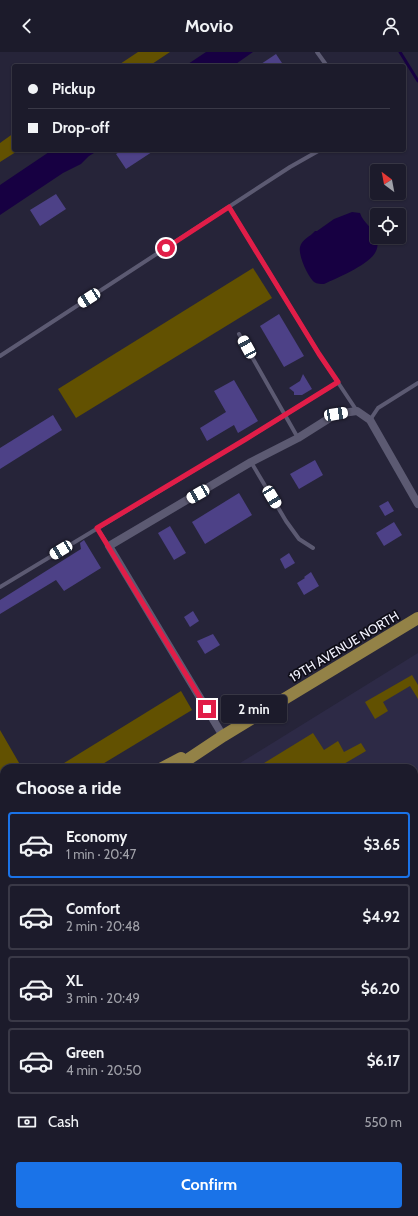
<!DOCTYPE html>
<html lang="en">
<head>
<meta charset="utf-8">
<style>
	:root { --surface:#1c1b2b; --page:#292837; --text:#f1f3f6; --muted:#a0a1a9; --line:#3a3947; --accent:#1a73e8 }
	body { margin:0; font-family:Cabin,sans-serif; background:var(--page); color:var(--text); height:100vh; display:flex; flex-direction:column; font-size:15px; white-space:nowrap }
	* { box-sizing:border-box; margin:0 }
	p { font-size:13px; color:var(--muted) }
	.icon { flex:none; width:22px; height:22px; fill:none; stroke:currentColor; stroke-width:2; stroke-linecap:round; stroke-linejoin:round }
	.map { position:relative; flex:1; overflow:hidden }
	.side { position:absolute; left:0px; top:712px; width:418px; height:452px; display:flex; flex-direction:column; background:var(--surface); border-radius:12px 12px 0 0; box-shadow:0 1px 3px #0004,0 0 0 1px var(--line) }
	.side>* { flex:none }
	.banner { position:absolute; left:12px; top:12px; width:394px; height:88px; border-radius:4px; box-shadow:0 1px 3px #0004,0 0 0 1px var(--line); display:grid; align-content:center; height:88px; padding:0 16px; background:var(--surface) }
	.needle { width:26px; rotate:328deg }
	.buttons { position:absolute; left:370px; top:112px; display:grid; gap:8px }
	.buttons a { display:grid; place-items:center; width:36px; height:36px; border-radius:4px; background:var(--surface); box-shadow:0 1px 3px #0004,0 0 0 1px var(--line); font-size:20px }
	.end { position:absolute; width:18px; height:18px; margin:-9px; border:5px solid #e11d48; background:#fff; box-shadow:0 0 0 2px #fff }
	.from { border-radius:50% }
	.bubble { position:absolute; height:28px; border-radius:4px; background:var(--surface); box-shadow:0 1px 3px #0004,0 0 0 1px var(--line); font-size:13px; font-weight:700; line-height:28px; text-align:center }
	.car { position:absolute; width:12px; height:24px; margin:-12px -6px; border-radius:5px; box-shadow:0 0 3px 1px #0007; background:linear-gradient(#fff 24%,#345 0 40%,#fff 0 76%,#345 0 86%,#fff 0) }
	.banner b { display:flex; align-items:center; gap:14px; height:38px; font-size:15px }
	.banner b+b { border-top:1px solid var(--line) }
	.banner i { width:10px; height:10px; background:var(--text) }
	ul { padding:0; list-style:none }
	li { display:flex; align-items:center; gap:12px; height:66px; margin:0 8px 6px; padding:0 8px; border:2px solid var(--line); border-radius:4px }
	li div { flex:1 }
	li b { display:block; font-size:15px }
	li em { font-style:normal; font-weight:700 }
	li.on { border-color:var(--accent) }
	li>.icon { width:36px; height:36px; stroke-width:1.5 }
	h2 { padding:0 16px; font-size:18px; line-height:48px }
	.pay { display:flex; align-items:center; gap:10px; height:44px; padding:0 16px; font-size:15px }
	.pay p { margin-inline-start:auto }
	.button { display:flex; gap:8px; margin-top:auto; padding:8px 16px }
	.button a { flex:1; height:46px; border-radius:4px; background:var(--accent); color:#fff; font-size:16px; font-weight:700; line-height:46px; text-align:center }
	header { display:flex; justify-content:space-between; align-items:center; height:52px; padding:0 16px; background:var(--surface); font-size:18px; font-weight:700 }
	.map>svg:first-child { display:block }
</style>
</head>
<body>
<header><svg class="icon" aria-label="back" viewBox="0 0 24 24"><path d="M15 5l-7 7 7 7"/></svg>Movio<svg class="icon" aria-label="person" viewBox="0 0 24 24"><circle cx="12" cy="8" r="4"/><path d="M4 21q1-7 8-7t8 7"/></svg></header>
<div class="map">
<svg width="418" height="1164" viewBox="0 0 418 1164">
	<rect width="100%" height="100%" fill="#262439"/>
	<path fill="#2d2a46" d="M418 601V1164H60V1160H414V716H232Z"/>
	<path fill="#5c4c00" d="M418 980V1164H65V1160H414V983Z"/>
	<g fill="#625101">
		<path d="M138 0H170L149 14H117Z"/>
		<path d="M14 81V98H19L0 110V91Z"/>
		<path d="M253 216 272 246 76 366 58 337Z"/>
		<path d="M412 623 418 633V647L410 634 383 650 388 659 375 667 365 650Z"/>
		<path d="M181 639 192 658 96 716H56Z"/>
		<path d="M0 678 22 716H4V772L0 774Z"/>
		<path d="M313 681 324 698 338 689 344 700 361 691 366 699 337 716H335L332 711 324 716H256Z"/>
		<path d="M418 953V980L414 983V955Z"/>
	</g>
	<g fill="#170042">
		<path d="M206 0H253L233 14H185Z"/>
		<path d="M52 98H99L89 104 81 112 63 121 0 163V133Z"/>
		<path d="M352 160 360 161C363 171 374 176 377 187 378 190 378 195 376 199 371 212 337 226 324 232 321 232 317 232 314 230 308 225 298 203 300 195 302 187 310 185 315 179H317L334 167Z"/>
	</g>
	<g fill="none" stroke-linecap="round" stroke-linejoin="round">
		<path stroke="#170042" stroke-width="3" d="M400 0 418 29"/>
	</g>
	<g fill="#4d4187">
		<path d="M276 2 284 14H258Z"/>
		<path d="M123 98H155L126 117 116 102Z"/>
		<path d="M56 142 66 157 40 174 30 158Z"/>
		<path d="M279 262 304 304 284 315 260 274Z"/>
		<path d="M303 322 312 337 302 343H294V340L289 336 300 329Z"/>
		<path d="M234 328 258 369 238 381 234 373 207 389 200 376 226 360 214 339Z"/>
		<path d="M53 363 62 378 0 417V396Z"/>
		<path d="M315 408 323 423 299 437 290 422Z"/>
		<path d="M239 441 252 463 205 492 192 470Z"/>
		<path d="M388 449 394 459 385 464 379 454Z"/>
		<path d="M394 470 402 483 384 494 376 481Z"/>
		<path d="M170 474 186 501 174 508 158 481Z"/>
		<path d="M84 488 101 516 64 539 56 528 0 562V548L81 497 80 491Z"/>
		<path d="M289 501 295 511 285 517 280 507Z"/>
		<path d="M311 520 319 534 304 543 297 531 305 526 304 525Z"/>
		<path d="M193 559 199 569 190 575 184 565Z"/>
		<path d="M213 582 220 593 205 602 197 589Z"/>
	</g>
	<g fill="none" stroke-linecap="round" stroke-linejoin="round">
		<g stroke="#5c5a72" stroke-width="4">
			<path d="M317 0 327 14"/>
			<path d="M229 155 319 302 357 359"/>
			<path d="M239 282 298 386"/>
			<path d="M0 304 290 115 320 98"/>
			<path d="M370 368 378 356 418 331"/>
			<path d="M251 410 286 469 299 487 313 496"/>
			<path d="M97 476 109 494"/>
			<path d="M0 535 246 387 338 330"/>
			<path d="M414 892 418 890"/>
			<path d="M414 921 418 918"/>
		</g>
		<path stroke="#5c5a72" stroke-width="8" d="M223 684 109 494 251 410 298 386 336 362 357 359 370 368 418 452"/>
		<g stroke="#938247" stroke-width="12">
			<path d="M162 716 181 706"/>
			<path d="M175 716 223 684 418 566"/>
			<path d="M0 830 4 827"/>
		</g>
		<g stroke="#b89d2a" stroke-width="12">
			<path d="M0 803 4 802"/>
			<path d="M0 878 4 885"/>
			<path d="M9 1160 10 1164"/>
		</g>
	</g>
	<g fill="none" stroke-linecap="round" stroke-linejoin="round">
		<path stroke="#e11d48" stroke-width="5" d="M166 196 229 155 319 302 338 330 246 387 97 476 207 657"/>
	</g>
	<g text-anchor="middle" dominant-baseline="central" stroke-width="3.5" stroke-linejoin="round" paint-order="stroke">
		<g font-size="13" fill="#f2f2fe" stroke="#0f0e18">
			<text transform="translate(344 594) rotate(-31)">19TH AVENUE NORTH</text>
		</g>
	</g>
</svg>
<div class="buttons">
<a><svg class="needle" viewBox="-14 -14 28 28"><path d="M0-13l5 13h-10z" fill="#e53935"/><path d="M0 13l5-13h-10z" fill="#a0a1a9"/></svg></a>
<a><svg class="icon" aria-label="locate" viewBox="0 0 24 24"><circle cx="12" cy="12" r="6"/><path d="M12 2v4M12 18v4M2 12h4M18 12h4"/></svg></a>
</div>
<i class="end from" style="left:166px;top:196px"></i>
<i class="end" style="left:207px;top:657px"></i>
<div class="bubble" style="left:221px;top:643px;width:66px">2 min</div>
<i class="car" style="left:89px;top:246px;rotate:237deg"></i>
<i class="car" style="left:247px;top:295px;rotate:331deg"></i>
<i class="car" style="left:336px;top:362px;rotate:81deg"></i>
<i class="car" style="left:198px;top:442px;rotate:240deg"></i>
<i class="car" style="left:272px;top:445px;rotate:149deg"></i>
<i class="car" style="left:61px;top:498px;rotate:239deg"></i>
<div class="banner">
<b><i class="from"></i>Pickup</b>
<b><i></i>Drop-off</b>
</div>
<section class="side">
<h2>Choose a ride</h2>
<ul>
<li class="on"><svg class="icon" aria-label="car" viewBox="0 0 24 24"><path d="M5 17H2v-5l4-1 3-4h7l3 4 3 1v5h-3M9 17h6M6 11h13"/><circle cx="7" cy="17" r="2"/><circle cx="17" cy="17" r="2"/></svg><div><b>Economy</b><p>1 min · 20:47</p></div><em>$3.65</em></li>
<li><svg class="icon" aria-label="car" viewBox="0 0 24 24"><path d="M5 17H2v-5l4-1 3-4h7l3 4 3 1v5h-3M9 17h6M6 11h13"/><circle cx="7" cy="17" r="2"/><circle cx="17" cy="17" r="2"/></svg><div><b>Comfort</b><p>2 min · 20:48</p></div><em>$4.92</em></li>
<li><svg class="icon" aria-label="car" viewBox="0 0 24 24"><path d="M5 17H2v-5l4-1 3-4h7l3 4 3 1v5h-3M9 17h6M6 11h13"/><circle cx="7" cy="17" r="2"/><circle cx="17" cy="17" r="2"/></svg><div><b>XL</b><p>3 min · 20:49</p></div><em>$6.20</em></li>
<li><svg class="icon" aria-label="car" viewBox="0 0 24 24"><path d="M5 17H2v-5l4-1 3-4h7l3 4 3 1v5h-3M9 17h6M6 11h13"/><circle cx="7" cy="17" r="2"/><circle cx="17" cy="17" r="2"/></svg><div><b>Green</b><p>4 min · 20:50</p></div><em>$6.17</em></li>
</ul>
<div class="pay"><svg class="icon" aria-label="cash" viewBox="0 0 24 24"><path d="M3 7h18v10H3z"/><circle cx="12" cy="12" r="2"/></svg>Cash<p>550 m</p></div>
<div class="button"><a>Confirm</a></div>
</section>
</div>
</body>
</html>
